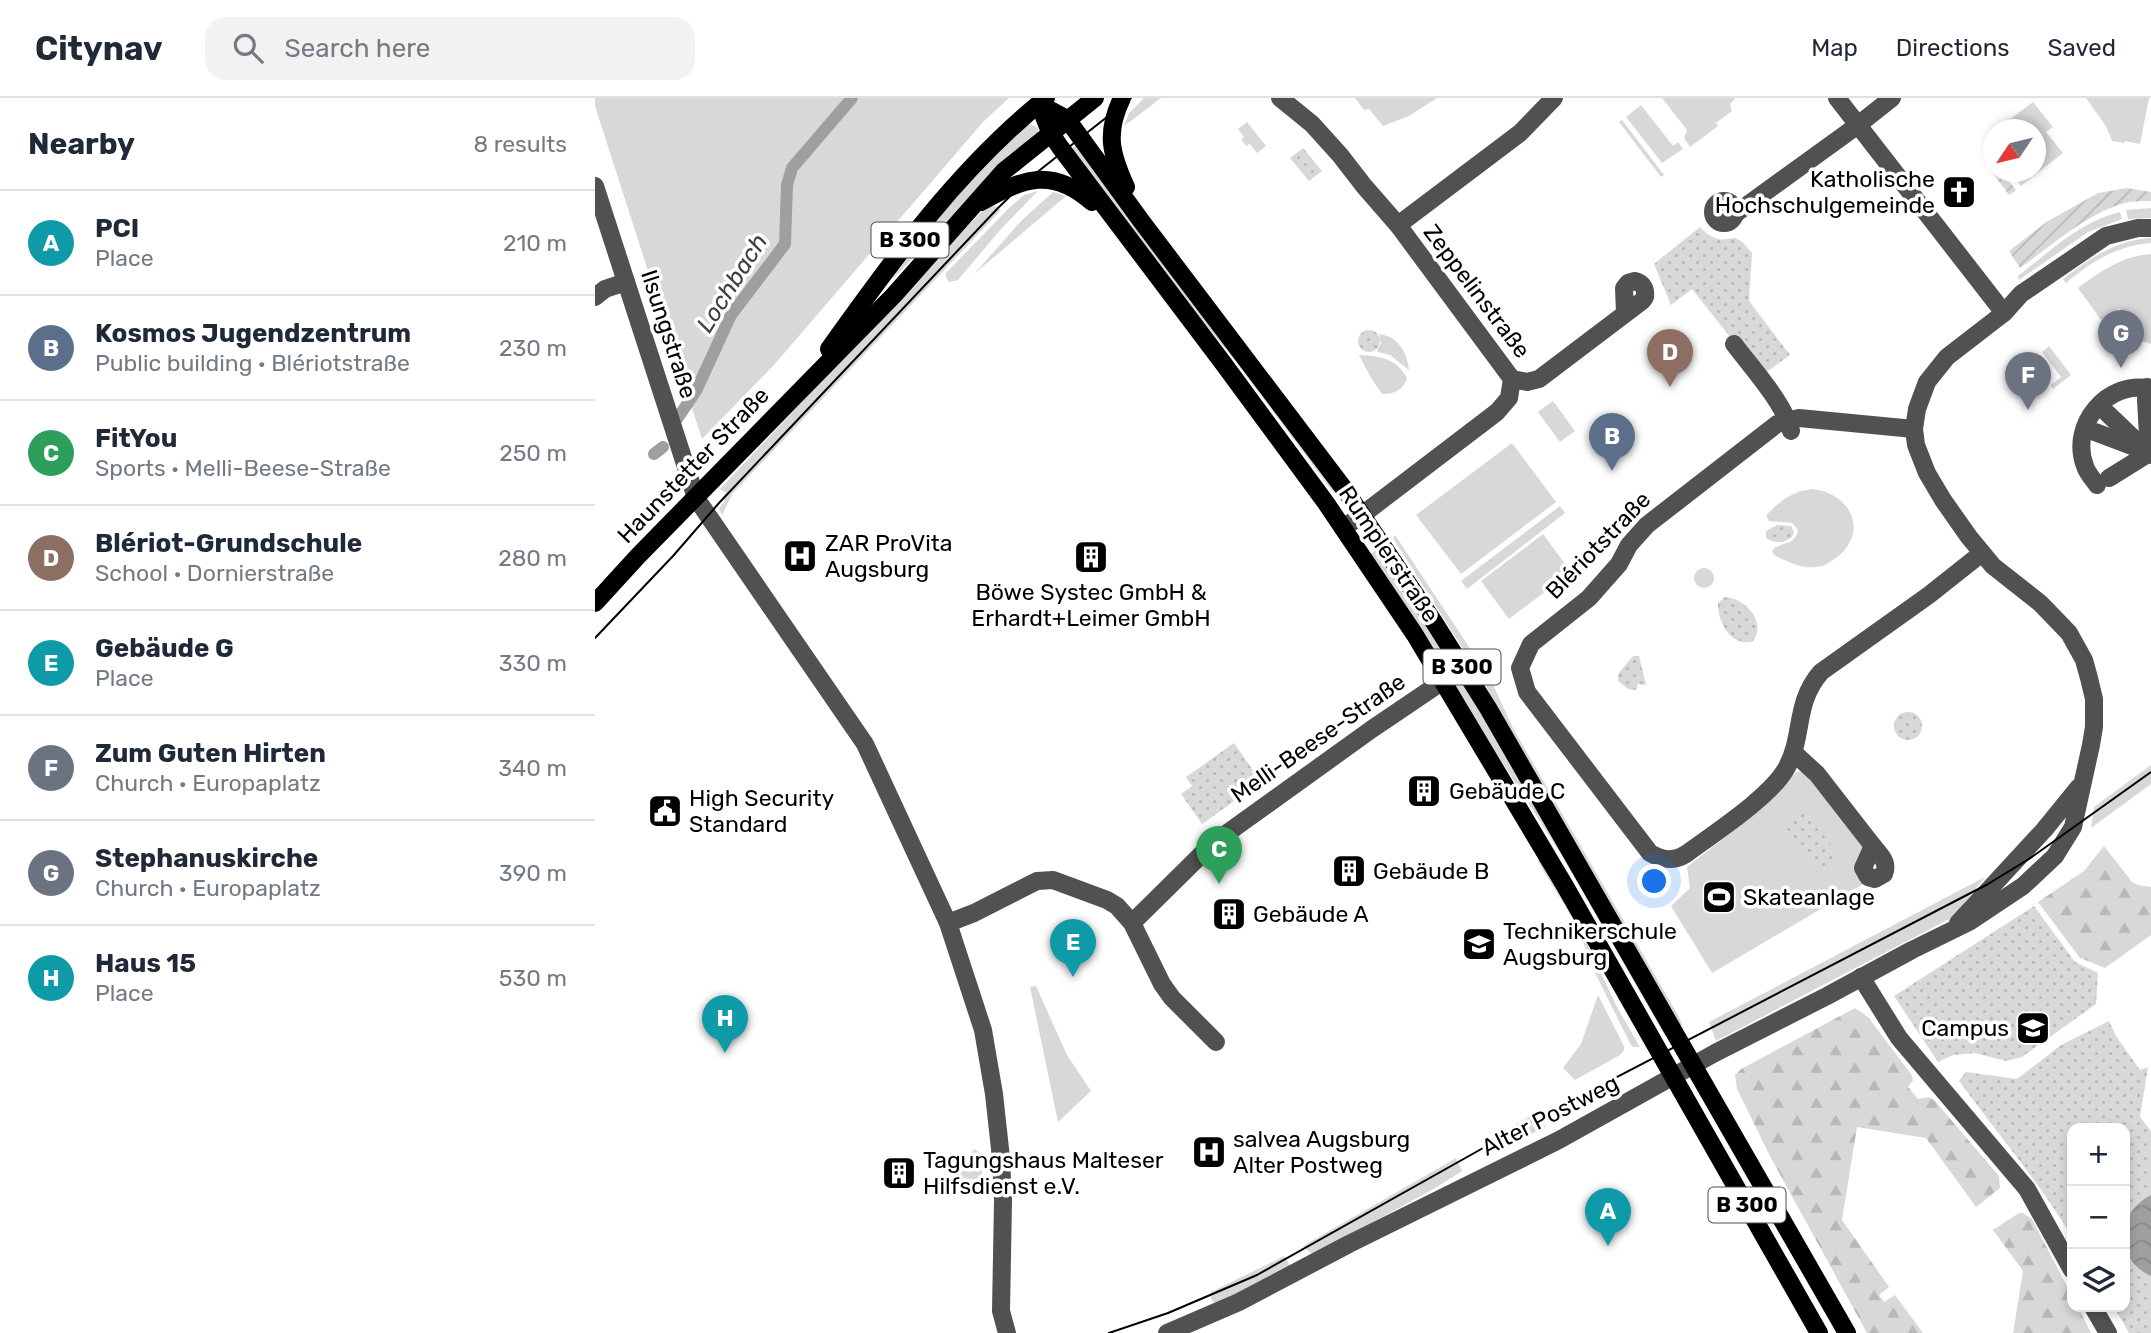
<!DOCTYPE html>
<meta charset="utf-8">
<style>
:root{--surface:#fff;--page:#f2f2f3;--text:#1f2937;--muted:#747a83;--line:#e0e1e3;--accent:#db2777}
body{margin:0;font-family:Rubik,sans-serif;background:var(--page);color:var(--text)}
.controls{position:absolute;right:21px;bottom:21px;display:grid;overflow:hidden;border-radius:14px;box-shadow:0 4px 10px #0003}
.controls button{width:63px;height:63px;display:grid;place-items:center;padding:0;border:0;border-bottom:2px solid var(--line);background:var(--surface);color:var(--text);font:35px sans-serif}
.compass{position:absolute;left:1388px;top:21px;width:63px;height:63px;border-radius:50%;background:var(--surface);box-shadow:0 4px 10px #0003;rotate:235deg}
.you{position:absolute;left:1060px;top:784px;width:24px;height:24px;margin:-18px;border:5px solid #fff;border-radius:50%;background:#1a73e8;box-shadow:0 0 0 10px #1a73e833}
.badge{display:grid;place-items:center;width:46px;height:46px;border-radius:50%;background:var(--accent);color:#fff;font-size:23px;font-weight:700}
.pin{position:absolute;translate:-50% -58px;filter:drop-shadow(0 2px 4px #0008)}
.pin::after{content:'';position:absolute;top:37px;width:24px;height:21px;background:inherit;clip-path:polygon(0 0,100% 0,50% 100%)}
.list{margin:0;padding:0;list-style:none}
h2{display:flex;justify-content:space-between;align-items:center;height:91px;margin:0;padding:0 28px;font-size:30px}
h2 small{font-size:23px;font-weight:400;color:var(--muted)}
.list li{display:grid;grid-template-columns:46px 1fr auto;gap:21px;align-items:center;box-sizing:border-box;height:105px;padding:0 28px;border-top:2px solid var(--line)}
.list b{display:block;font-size:26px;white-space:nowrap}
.list p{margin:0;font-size:23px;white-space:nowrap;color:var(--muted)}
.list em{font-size:23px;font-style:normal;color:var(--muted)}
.icon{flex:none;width:38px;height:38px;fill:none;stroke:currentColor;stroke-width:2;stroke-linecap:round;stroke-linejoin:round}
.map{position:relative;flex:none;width:1556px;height:1235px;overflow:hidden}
header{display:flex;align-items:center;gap:42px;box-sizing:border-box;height:98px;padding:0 35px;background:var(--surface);border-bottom:2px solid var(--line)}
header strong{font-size:33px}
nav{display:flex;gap:38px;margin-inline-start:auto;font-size:24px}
.search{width:490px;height:63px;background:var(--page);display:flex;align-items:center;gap:18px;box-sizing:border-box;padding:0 24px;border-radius:21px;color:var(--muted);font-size:26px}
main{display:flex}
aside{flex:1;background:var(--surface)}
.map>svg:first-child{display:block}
</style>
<header>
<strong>Citynav</strong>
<div class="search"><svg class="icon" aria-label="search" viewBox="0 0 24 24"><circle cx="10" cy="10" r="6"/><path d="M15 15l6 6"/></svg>Search here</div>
<nav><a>Map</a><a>Directions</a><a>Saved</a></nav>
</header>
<main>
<aside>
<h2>Nearby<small>8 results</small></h2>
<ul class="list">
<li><span class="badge" style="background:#0f9aa8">A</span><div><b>PCI</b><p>Place</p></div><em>210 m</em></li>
<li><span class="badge" style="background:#5c6f8a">B</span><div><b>Kosmos Jugendzentrum</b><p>Public building · Blériotstraße</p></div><em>230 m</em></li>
<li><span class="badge" style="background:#2e9e5b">C</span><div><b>FitYou</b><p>Sports · Melli-Beese-Straße</p></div><em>250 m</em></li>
<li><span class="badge" style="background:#8d6e63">D</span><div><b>Blériot-Grundschule</b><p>School · Dornierstraße</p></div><em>280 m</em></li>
<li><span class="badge" style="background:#0f9aa8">E</span><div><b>Gebäude G</b><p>Place</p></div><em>330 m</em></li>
<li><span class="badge" style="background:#6b7280">F</span><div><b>Zum Guten Hirten</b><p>Church · Europaplatz</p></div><em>340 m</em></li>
<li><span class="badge" style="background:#6b7280">G</span><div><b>Stephanuskirche</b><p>Church · Europaplatz</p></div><em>390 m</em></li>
<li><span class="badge" style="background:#0f9aa8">H</span><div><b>Haus 15</b><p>Place</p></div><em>530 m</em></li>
</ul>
</aside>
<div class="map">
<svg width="1556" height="1235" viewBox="0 0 1556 1235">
<defs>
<pattern id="forest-firs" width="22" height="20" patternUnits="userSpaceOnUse" patternTransform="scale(1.75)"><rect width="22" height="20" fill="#d8d8d8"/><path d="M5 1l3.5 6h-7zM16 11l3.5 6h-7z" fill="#b8b8b8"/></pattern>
<pattern id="park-dots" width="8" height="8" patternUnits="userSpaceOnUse" patternTransform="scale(1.75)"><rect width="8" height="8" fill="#d8d8d8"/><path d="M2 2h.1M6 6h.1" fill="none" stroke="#b8b8b8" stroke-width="1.8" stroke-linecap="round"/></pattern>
<pattern id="garden-furrows" width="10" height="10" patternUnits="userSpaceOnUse" patternTransform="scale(1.75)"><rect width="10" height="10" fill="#d8d8d8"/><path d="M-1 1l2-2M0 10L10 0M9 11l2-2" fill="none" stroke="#b8b8b8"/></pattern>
<pattern id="water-waves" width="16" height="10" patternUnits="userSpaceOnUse" patternTransform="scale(1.75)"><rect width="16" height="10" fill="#9f9f9f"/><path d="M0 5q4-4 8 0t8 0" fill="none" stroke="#878787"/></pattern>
</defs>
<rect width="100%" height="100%" fill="#fff"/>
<g fill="#d8d8d8">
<path d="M 0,0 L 414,0 L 388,24 L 179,267 L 107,341 L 0,8 Z"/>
<path d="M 549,0 L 566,0 L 529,28 L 534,15 Z"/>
<path d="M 760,0 L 842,0 L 814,18 L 788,28 L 774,11 L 769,12 Z"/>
<path d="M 1067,0 L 1139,0 L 1140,1 L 1135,6 L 1137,13 L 1121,25 L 1123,28 L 1095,49 L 1089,40 L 1092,32 Z"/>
<path d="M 1491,0 L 1554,0 L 1545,46 L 1530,43 L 1529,45 L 1517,43 L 1511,28 Z"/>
<path d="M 1438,4 L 1458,29 L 1451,34 L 1468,55 L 1426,88 L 1415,74 L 1440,74 L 1440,32 L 1402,31 Z"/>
<path d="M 1046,7 L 1078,48 L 1083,44 L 1088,51 L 1067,65 L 1031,19 Z"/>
<path d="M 1027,22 L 1069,77 L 1066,79 L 1024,24 Z"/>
<path d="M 652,24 L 671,48 L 662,55 L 655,46 L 651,48 L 646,41 L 649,39 L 643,31 Z"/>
<path d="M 436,26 L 443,30 L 443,34 L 388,85 L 298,181 L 297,175 L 390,65 L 429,28 Z"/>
<path d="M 482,46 L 741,392 L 738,394 L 641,264 L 584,194 L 475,52 Z"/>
<path d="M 443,93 L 406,131 L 363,182 L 354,184 L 351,179 L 351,175 L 414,110 L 429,97 Z"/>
<path d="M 458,94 L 471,98 L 379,176 L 427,122 Z"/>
<path d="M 399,107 L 406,112 L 138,395 L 127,417 L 124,410 L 130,403 L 127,399 L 131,395 L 125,391 L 369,132 L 391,109 Z"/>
<path d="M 1556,110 L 1556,120 L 1533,121 L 1531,112 Z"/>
<path d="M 1525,114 L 1527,121 L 1493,134 L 1424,182 L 1423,178 C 1454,154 1486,123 1525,114 Z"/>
<path d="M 1556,140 L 1556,145 C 1524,147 1495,164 1471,185 L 1468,181 C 1495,160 1521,142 1556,140 Z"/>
<path d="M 1556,156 L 1556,246 L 1537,240 L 1525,210 L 1506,222 L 1483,190 C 1506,173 1527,158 1556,156 Z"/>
<path d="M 784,236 C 803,238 812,254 814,272 L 795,257 L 783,254 L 782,252 L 786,245 Z"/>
<path d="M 1454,248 L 1476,277 L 1458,291 L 1456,287 L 1466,279 L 1447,254 Z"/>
<path d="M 764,257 C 785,258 801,260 812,280 C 808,292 800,296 787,296 L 776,280 Z"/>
<path d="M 958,303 L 980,333 L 965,344 L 943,314 Z"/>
<path d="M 917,345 L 961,404 L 866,476 L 821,417 Z"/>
<path d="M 1217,391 C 1256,395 1275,434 1241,460 C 1235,464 1228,469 1221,469 C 1206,471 1192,463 1179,457 L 1177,453 L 1179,450 C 1189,444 1200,447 1203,432 L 1197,425 L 1174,423 L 1171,418 C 1184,403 1198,393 1217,391 Z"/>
<path d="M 965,408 L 970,415 L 872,491 L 866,483 Z"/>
<path d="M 948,436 L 976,474 L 914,521 L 886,483 Z"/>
<path d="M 800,437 L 896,582 L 918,630 L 1084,919 L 1087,926 L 1085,929 L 946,688 L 887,581 L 798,440 Z"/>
<path d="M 783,451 L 862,574 L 921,672 L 1073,936 L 1070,938 L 966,756 L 774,457 Z"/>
<circle cx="1109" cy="480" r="10"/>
<path d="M 1556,667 L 1556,686 L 1496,730 L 1499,709 Z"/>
<path d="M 1206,673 L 1212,675 L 1269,750 L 1270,785 L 1117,875 L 1076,808 L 1095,790 L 1092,769 L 1169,709 L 1201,674 Z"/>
<path d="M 942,762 L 947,763 L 982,825 L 1023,911 L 1045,949 L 1038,949 L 1035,945 L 1000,875 L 981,826 Z"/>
<path d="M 1390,779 L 1358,819 L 1121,943 L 1114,924 Z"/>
<path d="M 441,888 L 472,957 L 496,993 L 463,1024 L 435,889 Z"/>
<path d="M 1003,897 L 1029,948 L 1029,952 L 1025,957 L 980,982 L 968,970 L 986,946 Z"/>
<path d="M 940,1015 L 951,1029 L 906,1050 L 897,1040 Z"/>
<path d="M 379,1051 L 386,1055 L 387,1083 L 361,1079 L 375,1065 L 372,1060 Z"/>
<path d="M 861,1060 L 867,1073 L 842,1089 L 718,1157 L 708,1148 Z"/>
<path d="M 689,1158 L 696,1169 L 622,1207 L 616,1201 L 616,1194 Z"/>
</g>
<g fill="url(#forest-firs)">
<path d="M 1509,748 L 1537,784 L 1543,787 L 1556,789 L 1556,837 L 1510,870 L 1485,860 L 1443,804 L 1489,773 Z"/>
<path d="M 1260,910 L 1273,919 L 1316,976 L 1318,982 L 1313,989 L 1323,1001 L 1334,999 L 1340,1003 L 1404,1078 L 1405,1090 L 1381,1109 L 1331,1040 L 1262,1029 L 1247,1122 L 1294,1189 L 1284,1197 L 1289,1204 L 1300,1197 L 1328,1235 L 1272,1235 L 1176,1060 L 1142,991 L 1140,977 L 1146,971 Z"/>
<path d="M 1424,1115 L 1428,1115 L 1437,1121 L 1477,1198 L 1477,1209 L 1483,1209 L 1496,1235 L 1418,1235 L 1428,1173 L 1398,1132 Z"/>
</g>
<g fill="url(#park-dots)">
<path d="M 708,50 L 727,73 L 714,83 L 695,60 Z"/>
<path d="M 1105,129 C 1112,137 1121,143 1132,141 C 1138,141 1138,138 1144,142 C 1149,144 1153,151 1157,155 L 1154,203 L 1195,257 L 1166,278 L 1097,191 L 1076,207 L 1059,166 Z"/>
<circle cx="774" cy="243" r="11"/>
<path d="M 1182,427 L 1196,428 L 1199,434 L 1197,439 C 1190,445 1179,446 1171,440 L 1171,433 Z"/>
<path d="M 1130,499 C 1150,500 1172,524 1158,543 C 1137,550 1122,524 1123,505 Z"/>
<path d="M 1038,558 L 1044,558 L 1051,587 L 1043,586 L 1041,592 L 1033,591 L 1023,583 L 1023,576 Z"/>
<circle cx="1313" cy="628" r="14"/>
<path d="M 639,645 L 666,684 L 607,726 L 586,696 L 597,688 L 591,679 Z"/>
<path d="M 1209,710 L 1243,757 L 1222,773 L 1188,726 Z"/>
<path d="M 1439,808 L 1480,864 L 1503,875 L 1501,906 L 1427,959 L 1411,963 L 1380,955 L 1358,957 L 1343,964 L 1299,898 Z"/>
<path d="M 1514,923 L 1521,938 L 1545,972 L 1553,969 L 1545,1019 L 1556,1033 L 1556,1235 L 1534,1235 L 1519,1209 L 1530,1209 L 1530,1030 L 1477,1030 L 1477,1139 C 1444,1084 1402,1035 1364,983 L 1371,974 L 1422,981 L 1466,947 Z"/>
</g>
<g fill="url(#garden-furrows)">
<path d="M 1398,62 L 1398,74 L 1407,74 L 1421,92 L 1414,97 L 1394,70 Z"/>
<path d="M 1532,90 L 1556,94 L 1556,103 C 1549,103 1541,103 1534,104 C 1496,112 1456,148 1425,170 L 1414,153 L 1453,123 L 1503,95 Z"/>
</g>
<path fill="url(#water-waves)" d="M 1556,1097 L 1556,1178 C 1518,1161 1521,1115 1556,1097 Z"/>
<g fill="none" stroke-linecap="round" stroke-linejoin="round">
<g stroke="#9f9f9f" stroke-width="12">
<path d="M 82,321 L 101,293 L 136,217 L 190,146 L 192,87 L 197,70 L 257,0"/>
<path d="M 59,356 L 68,349"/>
</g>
<g stroke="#515151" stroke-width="18">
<path d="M 685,0 L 717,26 L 745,57 L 769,88 L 803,127 L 917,281"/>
<path d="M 1242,0 L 1409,215"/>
<path d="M 0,88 L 101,400 L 270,646 L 353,825 L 388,932 L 399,996 L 406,1060 L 408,1103 L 406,1213 L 412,1235"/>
<circle cx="1129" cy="114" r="11"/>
<path d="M 1140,116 L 1263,27 L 1297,0"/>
<path d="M 803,127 L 925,35 L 959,0"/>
<path d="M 0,199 L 10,191 L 31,184"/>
<path d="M 1139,246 C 1156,269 1190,306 1196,333"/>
<path d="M 917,281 L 932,284 L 944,281 L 1047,203 L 1050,199 C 1051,191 1048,185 1040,183 L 1033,185 L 1029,190 L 1030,215"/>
<path d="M 1552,289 L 1551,302 L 1554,355"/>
<path d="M 1512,315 L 1556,357"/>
<path d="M 1319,331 L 1204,320 L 1182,326 L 1052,427 L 1034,447 L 1024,466 L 994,500 L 936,546 L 925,570 L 932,594 L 1055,755 C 1067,762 1078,764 1091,756 C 1118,736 1177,698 1192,669 C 1209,637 1199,605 1226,574 L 1334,497 L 1387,455"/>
<path d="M 1500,334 L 1545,351"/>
<path d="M 1514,380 L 1556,354"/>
<path d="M 1502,387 C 1498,381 1492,375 1490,368 C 1474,327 1513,281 1556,291"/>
<path d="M 748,430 L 767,417 L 902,314 L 914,300 L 917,281"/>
<path d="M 1199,655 L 1222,676 L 1278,748"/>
<path d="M 1278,748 C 1285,757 1294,764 1289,776 L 1280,781 L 1273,779 L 1268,770 Z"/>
<path d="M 353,825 L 379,815 L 442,783 L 458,782 L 512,802 L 522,808 L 537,825 L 567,886 L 577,900 L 621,944"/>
<path d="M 537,825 L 617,746 L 777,631 L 848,583"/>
<path d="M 1363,825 L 1449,732 L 1484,689"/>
<path d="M 1266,879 L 1304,940 L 1432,1091 L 1477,1172"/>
<path d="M 1498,1209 L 1513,1235"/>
<path d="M 572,1235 L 644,1204 L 754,1146 L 964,1042 L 1120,955 L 1232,898 L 1317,852 L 1374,824 L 1428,788 L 1460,758 L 1478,729 L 1496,647 L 1499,629 L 1499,601 L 1494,580 L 1489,562 L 1474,535 L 1445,505 L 1398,468 L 1374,439 L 1348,402 L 1332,375 L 1321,347 L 1319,331 L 1322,311 L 1332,284 L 1352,259 L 1409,215 L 1426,196 L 1511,138 L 1543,130 L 1556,130"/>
</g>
<g stroke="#000" stroke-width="18">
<path d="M 527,0 C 510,35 516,56 531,89"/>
<path d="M 444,6 L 472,21 L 547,124 L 750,392 L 839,524 L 893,610 L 1252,1235"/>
<path d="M 444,6 L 455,34 L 465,49 L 628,265 L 731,405 L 820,537 L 970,788 L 1224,1235"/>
<path d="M 386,104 C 429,80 457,69 497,104"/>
<path d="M 234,251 C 298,161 364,70 451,0"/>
<path d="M 0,505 L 43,458 L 299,197 L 409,73 L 500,0"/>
</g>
<g stroke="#000" stroke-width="2">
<path d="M 0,540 L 78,458 L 124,405 L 403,110 L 431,83 L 536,0"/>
<path d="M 514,1235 L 573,1215 L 662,1177 L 922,1031 L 1393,786 L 1434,761 L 1556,674"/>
</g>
</g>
<defs>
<g id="church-square" transform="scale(1.75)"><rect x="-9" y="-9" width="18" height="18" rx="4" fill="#000" stroke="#fff"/><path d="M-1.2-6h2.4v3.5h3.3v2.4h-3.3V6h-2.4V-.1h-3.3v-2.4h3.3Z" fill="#fff"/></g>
<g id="hospital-square" transform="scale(1.75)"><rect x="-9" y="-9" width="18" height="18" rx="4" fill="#000" stroke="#fff"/><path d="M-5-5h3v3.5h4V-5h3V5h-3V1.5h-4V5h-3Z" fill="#fff"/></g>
<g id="building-square" transform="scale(1.75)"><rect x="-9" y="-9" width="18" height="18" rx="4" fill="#000" stroke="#fff"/><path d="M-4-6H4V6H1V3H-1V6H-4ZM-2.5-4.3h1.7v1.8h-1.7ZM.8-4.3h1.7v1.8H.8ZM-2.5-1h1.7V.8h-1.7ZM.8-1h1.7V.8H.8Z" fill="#fff"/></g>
<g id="civic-square" transform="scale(1.75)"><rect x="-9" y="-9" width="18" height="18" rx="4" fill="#000" stroke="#fff"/><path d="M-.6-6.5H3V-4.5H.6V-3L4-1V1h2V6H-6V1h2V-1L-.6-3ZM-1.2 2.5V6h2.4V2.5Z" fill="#fff"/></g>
<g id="stadium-square" transform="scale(1.75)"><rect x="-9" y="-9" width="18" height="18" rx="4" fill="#000" stroke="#fff"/><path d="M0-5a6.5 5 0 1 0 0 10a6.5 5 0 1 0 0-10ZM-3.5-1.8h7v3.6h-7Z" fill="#fff"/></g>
<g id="school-square" transform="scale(1.75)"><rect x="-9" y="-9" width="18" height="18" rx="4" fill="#000" stroke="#fff"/><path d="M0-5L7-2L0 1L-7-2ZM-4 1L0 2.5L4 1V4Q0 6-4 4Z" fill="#fff"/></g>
<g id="university-square" transform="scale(1.75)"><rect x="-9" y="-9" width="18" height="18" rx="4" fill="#000" stroke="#fff"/><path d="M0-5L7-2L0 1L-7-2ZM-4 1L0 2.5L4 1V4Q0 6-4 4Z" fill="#fff"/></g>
</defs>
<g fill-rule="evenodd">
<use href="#church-square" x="1364" y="94"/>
<use href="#hospital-square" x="205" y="458"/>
<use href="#building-square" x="496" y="459"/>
<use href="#building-square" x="829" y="693"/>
<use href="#civic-square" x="70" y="713"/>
<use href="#building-square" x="754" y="773"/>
<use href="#stadium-square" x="1124" y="799"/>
<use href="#building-square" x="634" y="816"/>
<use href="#school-square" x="884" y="846"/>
<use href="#university-square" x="1438" y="930"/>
<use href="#hospital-square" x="614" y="1054"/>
<use href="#building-square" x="304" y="1075"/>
</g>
<g text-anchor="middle" stroke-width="7" stroke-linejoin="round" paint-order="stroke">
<g fill="#fff" stroke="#4c4c4c" stroke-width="2">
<rect x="276.5" y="124.5" width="77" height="35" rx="5"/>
<rect x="828.5" y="551.5" width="77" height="35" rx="5"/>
<rect x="1113.5" y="1089.5" width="77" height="35" rx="5"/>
</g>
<g font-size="21" font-weight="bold" fill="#000">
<text x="315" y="149">B 300</text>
<text x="867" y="576">B 300</text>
<text x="1152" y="1114">B 300</text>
</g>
<g font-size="23" fill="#000" stroke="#fff" text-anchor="start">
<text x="1340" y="89" text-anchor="end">Katholische<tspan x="1340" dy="26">Hochschulgemeinde</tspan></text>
<text x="230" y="453">ZAR ProVita<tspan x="230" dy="26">Augsburg</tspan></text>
<text x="496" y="502" text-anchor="middle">Böwe Systec GmbH &amp;<tspan x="496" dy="26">Erhardt+Leimer GmbH</tspan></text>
<text x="854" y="701">Gebäude C</text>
<text x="94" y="708">High Security<tspan x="94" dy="26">Standard</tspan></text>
<text x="778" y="781">Gebäude B</text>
<text x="1148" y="807">Skateanlage</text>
<text x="658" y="824">Gebäude A</text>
<text x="908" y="841">Technikerschule<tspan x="908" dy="26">Augsburg</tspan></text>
<text x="1414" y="938" text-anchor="end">Campus</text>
<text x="638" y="1049">salvea Augsburg<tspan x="638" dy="26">Alter Postweg</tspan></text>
<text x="328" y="1070">Tagungshaus Malteser<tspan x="328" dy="26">Hilfsdienst e.V.</tspan></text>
</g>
<g font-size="23" fill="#000" stroke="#fff">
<text transform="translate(882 193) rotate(53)" y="8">Zeppelinstraße</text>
<text transform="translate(74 236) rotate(72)" y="8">Ilsungstraße</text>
<text transform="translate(98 367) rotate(-46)" y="8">Haunstetter Straße</text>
<text transform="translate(1003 447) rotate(-46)" y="8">Blériotstraße</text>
<text transform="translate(794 456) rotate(56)" y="8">Rumplerstraße</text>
<text transform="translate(723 640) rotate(-35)" y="8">Melli-Beese-Straße</text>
<text transform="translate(955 1017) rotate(-27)" y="8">Alter Postweg</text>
</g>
<g font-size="24" font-style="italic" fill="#404040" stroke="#fff">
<text transform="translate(137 185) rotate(-58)" y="8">Lochbach</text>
</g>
</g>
</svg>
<div class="controls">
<button>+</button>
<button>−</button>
<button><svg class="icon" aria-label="layers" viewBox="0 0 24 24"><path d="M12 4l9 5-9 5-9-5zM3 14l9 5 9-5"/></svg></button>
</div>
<svg class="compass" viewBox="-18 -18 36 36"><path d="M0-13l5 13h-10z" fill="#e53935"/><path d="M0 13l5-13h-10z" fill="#747a83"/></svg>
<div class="you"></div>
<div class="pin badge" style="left:1013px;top:1148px;background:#0f9aa8">A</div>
<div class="pin badge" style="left:1017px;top:373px;background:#5c6f8a">B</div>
<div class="pin badge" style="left:624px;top:786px;background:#2e9e5b">C</div>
<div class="pin badge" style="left:1075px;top:289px;background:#8d6e63">D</div>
<div class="pin badge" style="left:478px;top:879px;background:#0f9aa8">E</div>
<div class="pin badge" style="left:1433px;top:312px;background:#6b7280">F</div>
<div class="pin badge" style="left:1526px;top:270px;background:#6b7280">G</div>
<div class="pin badge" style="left:130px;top:955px;background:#0f9aa8">H</div>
</div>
</main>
